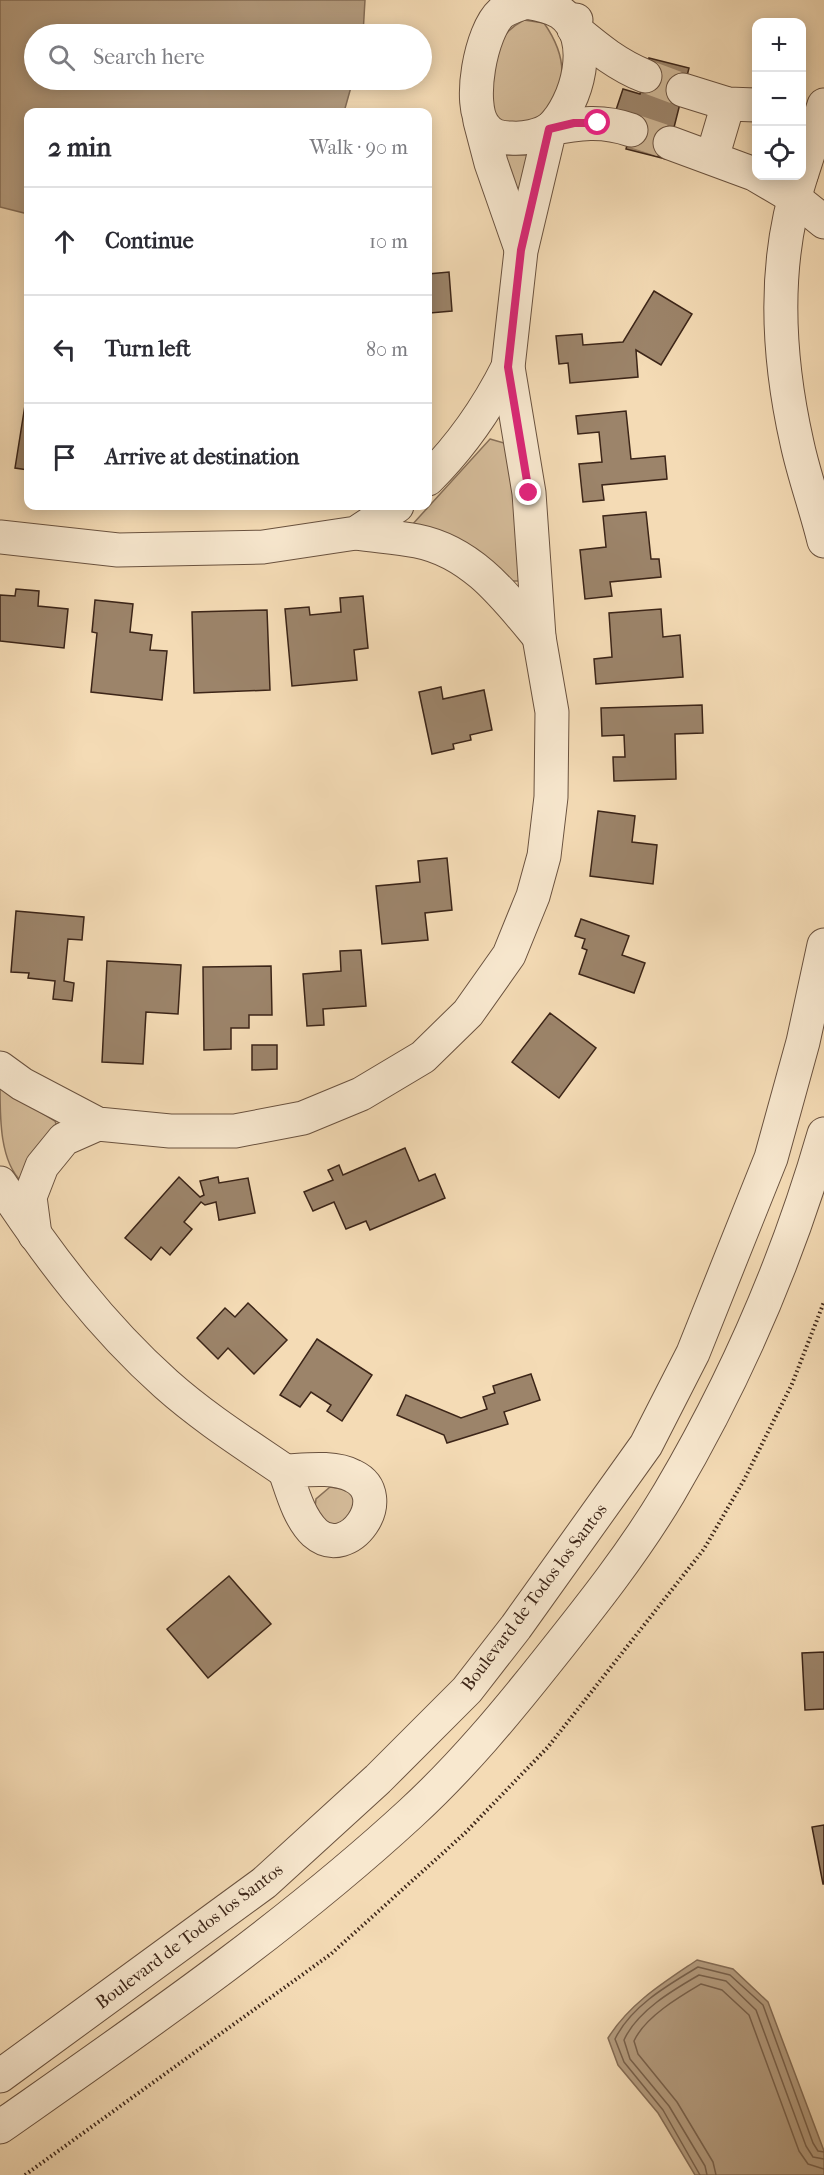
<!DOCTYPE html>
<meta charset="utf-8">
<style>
:root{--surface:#fff;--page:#f7f7f7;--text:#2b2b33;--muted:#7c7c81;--line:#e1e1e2}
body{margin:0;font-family:"IM FELL French Canon",serif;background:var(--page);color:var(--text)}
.controls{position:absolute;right:18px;top:18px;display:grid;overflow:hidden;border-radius:12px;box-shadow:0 3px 15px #0003}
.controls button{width:54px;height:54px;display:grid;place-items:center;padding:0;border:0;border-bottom:2px solid var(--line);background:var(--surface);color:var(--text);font:30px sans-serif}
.stop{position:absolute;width:18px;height:18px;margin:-14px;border:4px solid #db2777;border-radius:50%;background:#fff}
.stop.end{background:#db2777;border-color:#fff;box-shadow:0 2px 6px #0008}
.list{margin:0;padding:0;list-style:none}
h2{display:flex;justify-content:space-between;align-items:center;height:78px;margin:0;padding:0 24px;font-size:26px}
h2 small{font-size:20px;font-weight:400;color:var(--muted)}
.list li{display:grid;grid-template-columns:39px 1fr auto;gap:18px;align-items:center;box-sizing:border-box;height:108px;padding:0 24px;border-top:2px solid var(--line)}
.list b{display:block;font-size:22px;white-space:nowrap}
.list em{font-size:20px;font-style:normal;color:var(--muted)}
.icon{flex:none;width:33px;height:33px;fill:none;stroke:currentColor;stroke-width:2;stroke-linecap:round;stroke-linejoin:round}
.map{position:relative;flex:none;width:824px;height:2175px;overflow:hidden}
.search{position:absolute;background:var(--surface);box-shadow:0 3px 15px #0003;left:24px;top:24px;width:408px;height:66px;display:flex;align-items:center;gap:15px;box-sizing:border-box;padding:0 21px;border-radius:33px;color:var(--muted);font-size:22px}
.panel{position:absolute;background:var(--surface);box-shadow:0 3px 15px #0003;left:24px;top:108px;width:408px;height:402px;border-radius:12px}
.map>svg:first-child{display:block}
</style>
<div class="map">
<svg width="824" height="2175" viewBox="0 0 824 2175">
<rect width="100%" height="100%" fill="#f4dbb5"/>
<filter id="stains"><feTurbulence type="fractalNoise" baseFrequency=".00333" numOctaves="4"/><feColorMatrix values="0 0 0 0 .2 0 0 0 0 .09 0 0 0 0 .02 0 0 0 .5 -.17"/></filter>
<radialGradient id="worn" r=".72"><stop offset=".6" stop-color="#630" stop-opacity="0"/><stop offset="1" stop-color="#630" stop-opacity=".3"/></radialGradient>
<g fill="#d5bc9a" stroke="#887059" stroke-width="1.5">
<path d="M 524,20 L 544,23 C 574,66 566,103 522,131 L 489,117 C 486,79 487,39 524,20 Z"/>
<path d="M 498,155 L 530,155 L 516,198 Z"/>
<path d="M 490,439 L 511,445 L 528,581 L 509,581 L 411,526 Z"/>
<path d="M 0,1087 L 55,1121 L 60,1134 L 22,1182 C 0,1162 0,1119 0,1087 Z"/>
<path d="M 330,1487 L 348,1490 L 359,1504 L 342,1533 L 314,1516 L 316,1499 Z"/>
</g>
<g fill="#b59d80" stroke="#856d56" stroke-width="1.5">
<path d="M 0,0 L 365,0 L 363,34 L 34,34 L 34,80 L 353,80 L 344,112 L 28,112 L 28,214 L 0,207 Z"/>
<path d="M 697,1960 L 733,1969 L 768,2002 L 824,2151 L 824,2175 L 695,2175 L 658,2113 L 618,2065 L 608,2038 C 630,2003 663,1983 697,1960 Z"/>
</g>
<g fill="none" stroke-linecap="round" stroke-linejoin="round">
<g stroke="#78614c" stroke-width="1.5">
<path d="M 700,2175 L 663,2110 L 624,2062 L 615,2039 C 631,2006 668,1985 698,1967 L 730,1975 L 763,2005 L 813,2143 L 818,2151 L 824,2152"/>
<path d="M 707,2175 L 705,2166 L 669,2106 L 630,2059 L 624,2040 C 637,2011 673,1990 699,1975 L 726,1981 L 756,2010 L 806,2146 L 813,2157 L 824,2159"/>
<path d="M 716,2175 L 713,2162 L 677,2102 L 638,2054 L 634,2041 C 645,2017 679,1997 701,1984 L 722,1990 L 749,2015 L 799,2151 L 808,2164 L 824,2169"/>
</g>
</g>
<g fill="#9c846a" stroke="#3c2518" stroke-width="1.5">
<path d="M 649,58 L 689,68 L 666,159 L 626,149 L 635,116 L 616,110 L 623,89 L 640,94 Z"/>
<path d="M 449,272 L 452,311 L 430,313 L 428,274 Z"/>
<path d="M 654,291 L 692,314 L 661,365 L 636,350 L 638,377 L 570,383 L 568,363 L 559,364 L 556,336 L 582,334 L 583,345 L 623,342 Z"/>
<path d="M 26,399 L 28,399 L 28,470 L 15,468 Z"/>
<path d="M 626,411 L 631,459 L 665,456 L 667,479 L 602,485 L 604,500 L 583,502 L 579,464 L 602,462 L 599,432 L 578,434 L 576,416 Z"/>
<path d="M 646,512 L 651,559 L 659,559 L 661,577 L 610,582 L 612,596 L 585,599 L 580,550 L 606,547 L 603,516 Z"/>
<path d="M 16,589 L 39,591 L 38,606 L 68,609 L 64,648 L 0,641 L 0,595 L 15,596 Z"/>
<path d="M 363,596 L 368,648 L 354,650 L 357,680 L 292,686 L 285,609 L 309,607 L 310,615 L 341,612 L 340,598 Z"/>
<path d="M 95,600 L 133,604 L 130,632 L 152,635 L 150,650 L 167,651 L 162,700 L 91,692 L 97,633 L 92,632 Z"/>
<path d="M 661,609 L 663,637 L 680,635 L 683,677 L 596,684 L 594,659 L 612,657 L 609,613 Z"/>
<path d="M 267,610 L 270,690 L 194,693 L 192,612 Z"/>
<path d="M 441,687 L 443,699 L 484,690 L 492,730 L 470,735 L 471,740 L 453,744 L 454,749 L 432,754 L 419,692 Z"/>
<path d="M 702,705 L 703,733 L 675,734 L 676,779 L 614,781 L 613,757 L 625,757 L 624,735 L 602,736 L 601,708 Z"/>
<path d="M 598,811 L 635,816 L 632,842 L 657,845 L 653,884 L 590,876 Z"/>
<path d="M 447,858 L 452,910 L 425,913 L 428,940 L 382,944 L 376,886 L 420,882 L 418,861 Z"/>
<path d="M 16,911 L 84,917 L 82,940 L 68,939 L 64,981 L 74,983 L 72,1001 L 53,999 L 55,981 L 28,978 L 29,973 L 11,972 Z"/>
<path d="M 581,919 L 629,936 L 622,955 L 645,963 L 634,993 L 579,974 L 587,950 L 582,948 L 585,939 L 575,936 Z"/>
<path d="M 361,950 L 366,1006 L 323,1009 L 324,1025 L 307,1026 L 303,974 L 341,971 L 340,951 Z"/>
<path d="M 107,961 L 181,965 L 178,1014 L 146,1012 L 143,1064 L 102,1062 Z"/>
<path d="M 271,966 L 272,1015 L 249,1015 L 249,1028 L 231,1028 L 231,1049 L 204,1050 L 203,967 Z"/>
<path d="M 550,1013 L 596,1048 L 559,1098 L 512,1062 Z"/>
<path d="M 252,1045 L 277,1045 L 277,1069 L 252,1070 Z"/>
<path d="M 405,1148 L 419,1181 L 435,1174 L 445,1198 L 370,1230 L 366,1221 L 346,1229 L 334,1202 L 313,1211 L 304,1192 L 333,1180 L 328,1170 L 339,1165 L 343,1175 Z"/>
<path d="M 179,1177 L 200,1197 L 204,1195 L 200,1181 L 218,1177 L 219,1183 L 248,1178 L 255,1213 L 219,1220 L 216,1202 L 205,1205 L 201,1202 L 184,1222 L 192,1229 L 170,1255 L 161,1247 L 151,1260 L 125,1238 Z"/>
<path d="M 248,1303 L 287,1340 L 254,1374 L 228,1348 L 218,1359 L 197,1338 L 225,1308 L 235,1317 Z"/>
<path d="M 317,1339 L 372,1375 L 342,1421 L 327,1411 L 331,1405 L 311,1392 L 300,1407 L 280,1395 Z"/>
<path d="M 531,1374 L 540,1400 L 504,1412 L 508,1424 L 447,1443 L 444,1435 L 397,1415 L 406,1395 L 461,1418 L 487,1409 L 483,1397 L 495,1393 L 493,1386 Z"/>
<path d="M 229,1576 L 271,1624 L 208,1678 L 167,1629 Z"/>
<path d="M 824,1652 L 824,1709 L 805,1710 L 802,1653 Z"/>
<path d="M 824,1825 L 824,1884 L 823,1884 L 812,1827 Z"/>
</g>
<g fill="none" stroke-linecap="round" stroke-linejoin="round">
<g stroke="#cfb796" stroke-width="33" stroke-dasharray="33 16" stroke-linecap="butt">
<path d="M 645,76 L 683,90"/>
<path d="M 631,130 L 670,143"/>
</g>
<g stroke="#6a523f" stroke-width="35">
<g id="minor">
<path d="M 526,2 C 538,4 551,6 561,13 C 596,37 577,104 551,128 C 541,136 523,139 511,138 C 500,138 491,136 484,126 C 467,104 481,31 501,13 C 509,7 518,5 526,2 Z"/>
<path d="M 576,20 L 574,29 C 597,48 617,65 645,76"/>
<path d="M 683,90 L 728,104 L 756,105"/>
<path d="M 480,121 L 491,163 L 521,249"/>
<path d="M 670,143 L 754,174 L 793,197 L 824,222"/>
<path d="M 712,158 L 728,104"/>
<path d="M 802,173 L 824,105"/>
<path d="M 801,176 C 772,263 777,354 797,443 C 804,476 816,508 824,541"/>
<path d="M 428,479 C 461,446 487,409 508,367"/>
<path d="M 356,533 C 376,536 397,537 417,541 C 472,552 505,596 539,637"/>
<path d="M 0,537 L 118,550 L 263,547 L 356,533 L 397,506"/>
<path d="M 0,1068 L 22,1084 L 98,1124 L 170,1131 L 235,1131 L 303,1118 L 361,1094 L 423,1057 L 468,1013 L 509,955 L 533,896 L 544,856 L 551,797 L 552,712 L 539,637 L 529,493 L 508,367 L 521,251 L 550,129 C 578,123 603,120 631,130"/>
<path d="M 0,1183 C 48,1256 101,1326 166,1384 C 203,1417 244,1443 285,1471"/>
<path d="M 35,1235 L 30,1197 L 42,1166 L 64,1139 L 98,1124"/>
<path d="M 285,1471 C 306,1470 334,1466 353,1476 C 395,1496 349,1563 315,1533 C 299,1518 292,1491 285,1471 Z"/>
<path d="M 0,2076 L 264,1883 L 378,1779 L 467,1690 L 516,1627 L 646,1445 L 693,1353 L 771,1158 L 803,1042 L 824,945"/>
<path d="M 0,2127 C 141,2028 284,1930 411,1813 C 462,1766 506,1713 548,1660 C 591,1606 634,1552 669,1493 C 735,1381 788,1259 824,1134"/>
</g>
</g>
<path stroke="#3c2518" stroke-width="4" stroke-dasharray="1.5 3" stroke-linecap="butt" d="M 25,2175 L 331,1954 L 464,1834 L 548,1747 L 704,1549 L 744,1480 L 792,1384 L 824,1302"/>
<use href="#minor" stroke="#f8e8cf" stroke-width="33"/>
</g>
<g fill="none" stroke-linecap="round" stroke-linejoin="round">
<path stroke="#db2777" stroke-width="8" d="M 529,493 L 508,367 L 521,250 L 549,129 L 574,123 L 598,123"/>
</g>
<g text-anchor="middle" stroke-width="4.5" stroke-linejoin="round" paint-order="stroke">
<g font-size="18" fill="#3c2518" stroke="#f8e8cf">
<text transform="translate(534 1597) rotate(-53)" y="6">Boulevard de Todos los Santos</text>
<text transform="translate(189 1936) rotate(-37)" y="6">Boulevard de Todos los Santos</text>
</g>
</g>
<rect width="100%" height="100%" filter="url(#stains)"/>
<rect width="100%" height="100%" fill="url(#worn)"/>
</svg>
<div class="controls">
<button>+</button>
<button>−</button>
<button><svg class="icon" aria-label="locate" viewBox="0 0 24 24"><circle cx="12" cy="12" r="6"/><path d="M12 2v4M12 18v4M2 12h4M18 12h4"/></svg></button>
</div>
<div class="stop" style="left:598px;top:123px"></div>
<div class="stop end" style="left:529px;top:493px"></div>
<div class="search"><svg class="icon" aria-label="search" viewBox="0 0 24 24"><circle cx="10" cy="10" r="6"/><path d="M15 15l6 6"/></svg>Search here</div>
<section class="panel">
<h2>2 min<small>Walk · 90 m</small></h2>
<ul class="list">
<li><svg class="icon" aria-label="ahead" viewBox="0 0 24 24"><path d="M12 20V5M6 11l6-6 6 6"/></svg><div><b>Continue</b></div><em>10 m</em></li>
<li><svg class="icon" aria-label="left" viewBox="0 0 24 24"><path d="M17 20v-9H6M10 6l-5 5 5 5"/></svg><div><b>Turn left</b></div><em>80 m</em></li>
<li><svg class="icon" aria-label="arrive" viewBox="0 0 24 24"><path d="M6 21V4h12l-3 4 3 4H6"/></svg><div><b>Arrive at destination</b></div></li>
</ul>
</section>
</div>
